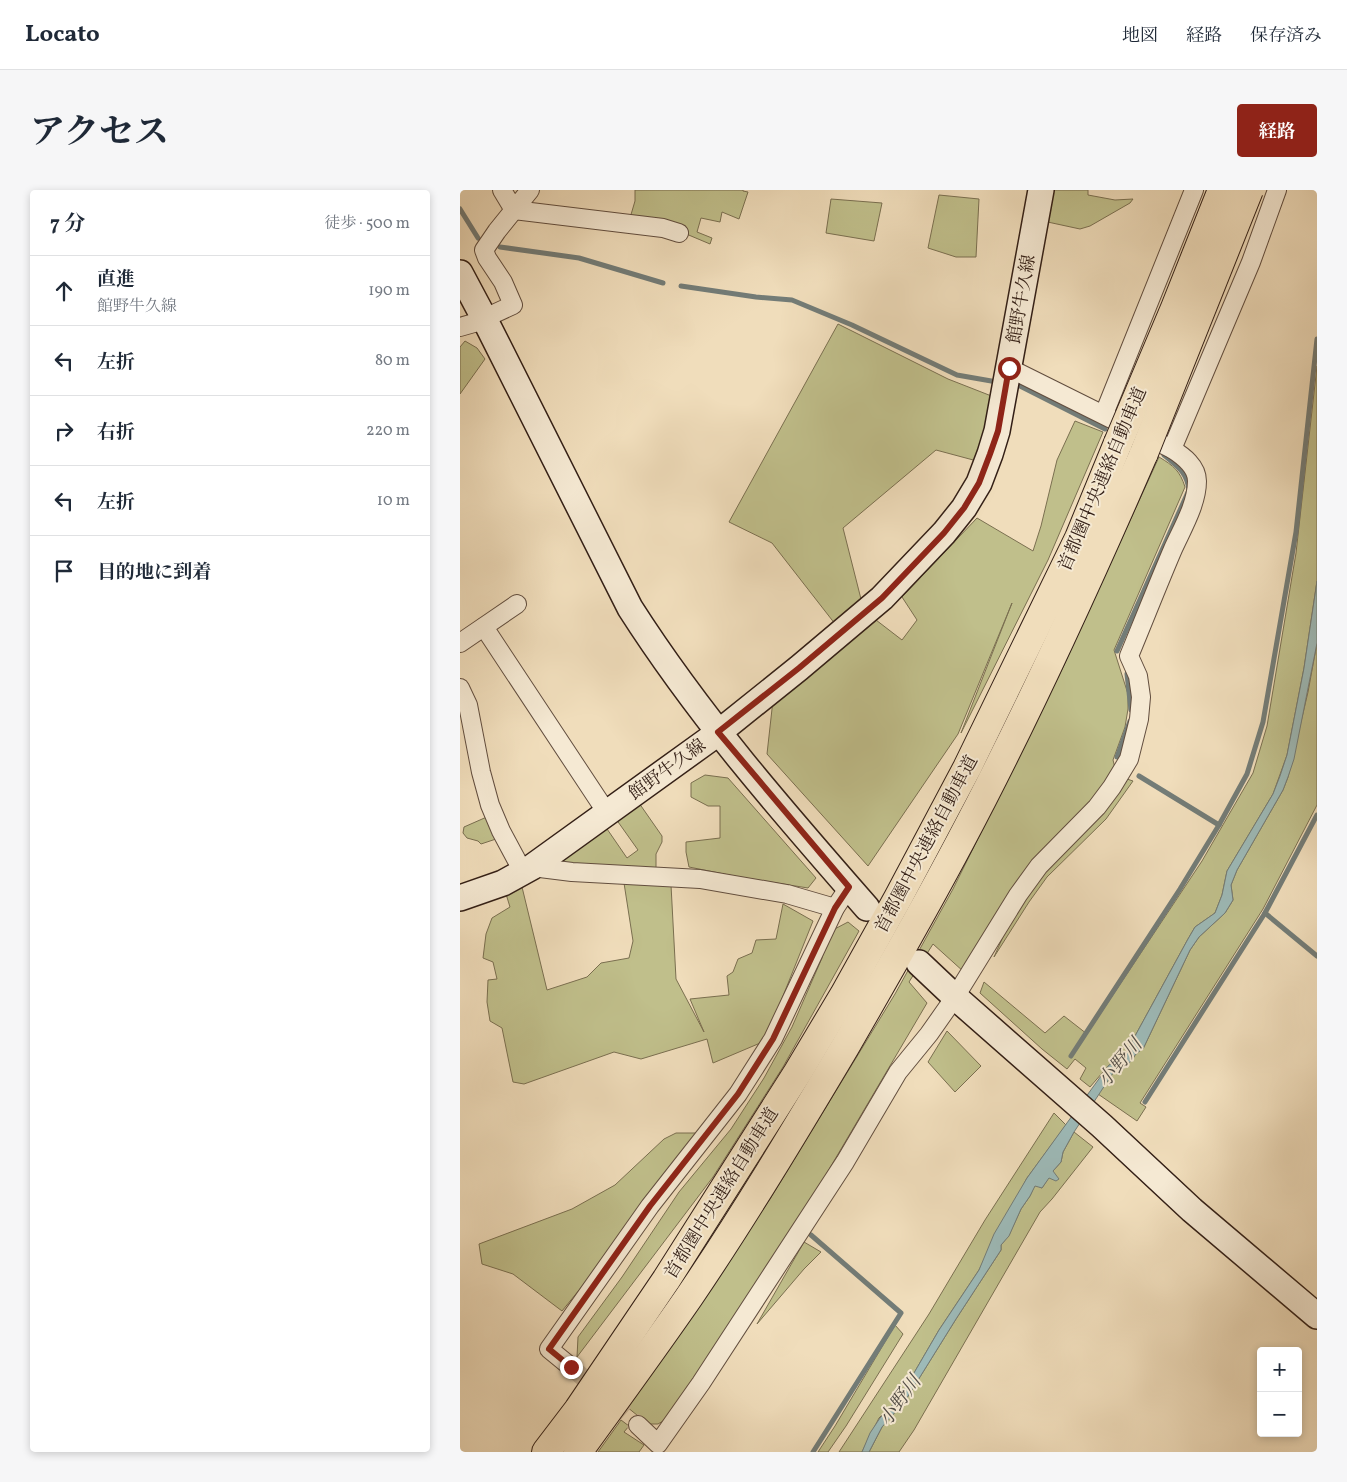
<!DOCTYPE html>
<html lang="ja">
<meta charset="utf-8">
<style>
:root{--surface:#fff;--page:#f6f6f7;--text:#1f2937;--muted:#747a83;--line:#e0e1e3;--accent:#8f2418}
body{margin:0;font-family:Vollkorn,"Noto Serif JP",serif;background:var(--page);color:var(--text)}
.controls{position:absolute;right:15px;bottom:15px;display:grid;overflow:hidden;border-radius:5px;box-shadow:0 2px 8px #0003}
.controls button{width:45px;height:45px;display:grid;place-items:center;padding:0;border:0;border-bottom:1px solid var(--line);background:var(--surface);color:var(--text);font:25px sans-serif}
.stop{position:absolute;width:15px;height:15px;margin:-11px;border:4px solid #8f2418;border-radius:50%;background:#fff}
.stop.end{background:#8f2418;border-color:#fff;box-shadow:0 1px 5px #0008}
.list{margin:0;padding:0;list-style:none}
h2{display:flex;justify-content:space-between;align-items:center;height:65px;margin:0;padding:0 20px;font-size:21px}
h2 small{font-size:16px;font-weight:400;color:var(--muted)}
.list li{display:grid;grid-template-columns:32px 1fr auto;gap:15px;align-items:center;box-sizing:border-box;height:70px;padding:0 20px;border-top:1px solid var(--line)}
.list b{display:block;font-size:19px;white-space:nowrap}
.list p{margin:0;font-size:16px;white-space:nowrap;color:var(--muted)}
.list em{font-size:16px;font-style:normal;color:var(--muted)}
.icon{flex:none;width:28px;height:28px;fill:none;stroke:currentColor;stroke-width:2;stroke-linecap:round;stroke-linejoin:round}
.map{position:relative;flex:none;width:857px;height:1262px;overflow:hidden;border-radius:5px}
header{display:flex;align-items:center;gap:30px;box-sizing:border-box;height:70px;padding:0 25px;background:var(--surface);border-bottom:1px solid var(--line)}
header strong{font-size:24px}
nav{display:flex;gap:28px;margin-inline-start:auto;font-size:18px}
.intro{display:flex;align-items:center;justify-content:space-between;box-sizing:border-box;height:120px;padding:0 30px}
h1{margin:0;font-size:35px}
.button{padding:12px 22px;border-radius:5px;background:var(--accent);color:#fff;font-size:18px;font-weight:700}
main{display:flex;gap:30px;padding:0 30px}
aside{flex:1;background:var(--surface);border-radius:5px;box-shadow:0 2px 8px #0003}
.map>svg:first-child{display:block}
</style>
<header>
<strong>Locato</strong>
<nav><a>地図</a><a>経路</a><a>保存済み</a></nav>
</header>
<div class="intro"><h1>アクセス</h1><a class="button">経路</a></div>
<main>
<aside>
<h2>7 分<small>徒歩 · 500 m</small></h2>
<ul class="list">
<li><svg class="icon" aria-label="ahead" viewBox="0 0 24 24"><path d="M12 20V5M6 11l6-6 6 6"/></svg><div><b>直進</b><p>館野牛久線</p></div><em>190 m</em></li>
<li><svg class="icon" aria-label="left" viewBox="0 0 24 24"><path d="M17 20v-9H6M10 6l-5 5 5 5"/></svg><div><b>左折</b></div><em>80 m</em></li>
<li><svg class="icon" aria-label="right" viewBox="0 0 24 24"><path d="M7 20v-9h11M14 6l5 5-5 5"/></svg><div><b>右折</b></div><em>220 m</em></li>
<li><svg class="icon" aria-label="left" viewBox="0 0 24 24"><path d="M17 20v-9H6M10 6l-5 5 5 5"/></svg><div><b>左折</b></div><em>10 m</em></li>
<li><svg class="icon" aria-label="arrive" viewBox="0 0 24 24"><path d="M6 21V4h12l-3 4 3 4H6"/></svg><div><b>目的地に到着</b></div></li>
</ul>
</aside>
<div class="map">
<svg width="857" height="1262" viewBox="0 0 857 1262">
<rect width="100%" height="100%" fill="#f0ddbb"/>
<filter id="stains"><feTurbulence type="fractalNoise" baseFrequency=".004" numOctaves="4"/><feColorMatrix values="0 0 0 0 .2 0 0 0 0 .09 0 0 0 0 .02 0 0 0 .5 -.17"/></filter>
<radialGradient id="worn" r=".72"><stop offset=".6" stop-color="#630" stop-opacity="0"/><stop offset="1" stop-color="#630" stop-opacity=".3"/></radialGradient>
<g fill="#c0bf8b" stroke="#7a6f50">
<path d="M 175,0 L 283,0 L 283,1 L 288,2 L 279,29 L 262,22 L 260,32 L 241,28 L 237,42 L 252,48 L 250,54 L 205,35 L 170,28 L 175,11 Z"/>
<path d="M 587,0 L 628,0 L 628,5 L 655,10 L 673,9 L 670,13 L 630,36 L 620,39 L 583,31 Z"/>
<path d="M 479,5 L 519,9 L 516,67 L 496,67 L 468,58 Z"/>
<path d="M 371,9 L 422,13 L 414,51 L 366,43 Z"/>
<path d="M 378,134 L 488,189 L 534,207 L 517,271 L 476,260 L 383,338 L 402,413 L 379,439 L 312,353 L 269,332 Z"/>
<path d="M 5,151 L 17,158 L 25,169 L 0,204 L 0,157 Z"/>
<path d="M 857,176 L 857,391 L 844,478 L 827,565 L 813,604 L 767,681 L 762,705 L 755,723 L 735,737 L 728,749 L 663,868 L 656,873 L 649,875 L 630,897 L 620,889 L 626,878 L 615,869 L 607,879 L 582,859 L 520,803 L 524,792 L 585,843 L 604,826 L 627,844 L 742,671 L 793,583 L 807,536 L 836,363 Z"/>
<path d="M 615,231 L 643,242 L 588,370 L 501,543 L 552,413 L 498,544 L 408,676 L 307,564 L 313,510 L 416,430 L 442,450 L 457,430 L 442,407 L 517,328 L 573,361 L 581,336 L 597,270 Z"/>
<path d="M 699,267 C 714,276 720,281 725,297 L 654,460 L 668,504 L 668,519 L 665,537 L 653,570 L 655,578 L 643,598 L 504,782 L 473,754 L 449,792 L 467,813 L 361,993 L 208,1228 L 198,1234 L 188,1234 L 167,1217 L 310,1009 L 435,804 L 493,699 L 604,475 Z"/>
<path d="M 857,453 L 857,615 L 803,719 L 680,913 L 686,917 L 677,931 L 638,904 L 653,883 L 673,869 L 676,863 L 683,859 L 730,760 L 739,747 L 765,723 L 773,710 L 771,695 L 777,680 L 823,600 L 828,587 L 848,502 Z"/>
<path d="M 245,585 L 268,588 L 356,688 L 348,698 L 279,687 L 229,677 L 226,662 L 226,652 L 260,648 L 260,616 L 248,616 L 231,607 L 231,593 Z"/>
<path d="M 664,588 L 673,591 L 646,629 L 587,687 L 569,712 L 534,767 L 554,722 L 582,679 Z"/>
<path d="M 179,613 L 202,646 L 202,652 L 196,664 L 196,679 L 112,679 L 103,670 L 145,636 L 167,668 L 178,660 L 156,629 Z"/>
<path d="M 29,626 L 39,648 L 21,654 L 18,651 L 7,648 L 3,643 L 4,637 Z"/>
<path d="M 164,693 L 211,695 L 216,789 L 244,842 L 230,809 L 269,805 L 267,786 L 273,782 L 278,769 L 292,763 L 296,750 L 316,749 L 323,714 L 353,731 L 305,851 L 253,873 L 247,849 L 181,869 L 154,862 L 64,894 L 53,892 L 42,838 L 30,831 L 27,812 L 28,790 L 37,789 L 33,772 L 23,768 L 26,744 L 32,728 L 50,717 L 46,704 L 62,697 L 87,800 L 127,787 L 141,773 L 169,768 L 173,751 Z"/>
<path d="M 388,732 L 399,741 L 323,877 L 253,987 L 117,1167 L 118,1147 L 162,1087 L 219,1002 L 271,939 L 304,888 L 332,837 L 362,768 L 369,742 Z"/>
<path d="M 487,841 L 521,876 L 495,902 L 468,872 Z"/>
<path d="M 594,923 L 606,935 L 567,988 L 519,1080 L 479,1140 L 440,1207 L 419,1228 L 402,1262 L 379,1262 L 469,1124 L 525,1030 Z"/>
<path d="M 614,942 L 633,957 L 592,1009 L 580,1022 L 454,1240 L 439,1262 L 409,1262 L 422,1237 L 445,1211 L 496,1129 L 541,1060 L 541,1055 L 549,1045 L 561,1019 L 570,1006 L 575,995 L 582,998 L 593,981 L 601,972 L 603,962 Z"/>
<path d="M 216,943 L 238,943 L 168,1040 L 102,1121 L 53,1084 L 22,1074 L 19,1054 L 112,1019 L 155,995 L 204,949 Z"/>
<path d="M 344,1052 L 361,1062 L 344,1079 L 297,1134 Z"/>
<path d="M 435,1135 L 443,1144 L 386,1236 L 368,1262 L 358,1262 L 375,1236 Z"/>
<path d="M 161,1230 L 169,1236 L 164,1242 L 184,1255 L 179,1262 L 138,1262 Z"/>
</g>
<path fill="#9dbab8" stroke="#737c77" d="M 857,391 L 857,453 L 834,569 L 828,587 L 823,600 L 777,680 L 771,695 L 773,710 L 765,723 L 739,747 L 730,760 L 683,859 C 668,867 673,878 653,883 L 614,942 L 603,962 L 601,972 L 593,981 L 599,989 L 596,991 L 589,988 L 582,998 L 575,996 L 570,1006 L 561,1019 L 549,1046 L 541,1055 L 541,1060 L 496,1129 L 445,1211 L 422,1237 L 409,1262 L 402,1262 L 410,1243 L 420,1228 L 440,1207 L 479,1140 L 519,1080 L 534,1044 L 567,988 L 649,875 L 656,873 L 663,868 L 728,749 L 735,737 L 755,723 L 762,705 L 767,681 L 813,604 L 820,586 L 827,565 L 844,478 Z"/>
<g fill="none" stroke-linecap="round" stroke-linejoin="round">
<g stroke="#737c77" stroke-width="5">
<path d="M 0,19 L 18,48"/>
<path d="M 40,57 L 119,68 L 203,93"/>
<path d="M 221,96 L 296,107 L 332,110 L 392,135 L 497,185 L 537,192"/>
<path d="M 560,196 L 645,239"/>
<path d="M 657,461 L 729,300 C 727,282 717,276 704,265"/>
<path d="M 667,484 L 671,520"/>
<path d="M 657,567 L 670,531"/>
<path d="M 679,586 L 759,635"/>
<path d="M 805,723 L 857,766"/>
<path d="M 611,866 L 720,699 L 759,635 L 787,584 L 803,532 L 836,342 L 857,149"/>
<path d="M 685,912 L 805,723 L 857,625"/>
<path d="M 351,1045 L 441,1123 L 353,1262"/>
</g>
<path stroke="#cab79a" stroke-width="18" stroke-dasharray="18 9" stroke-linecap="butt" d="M 111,1177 L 178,1235"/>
<g stroke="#624e3f" stroke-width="20">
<g id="street">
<path d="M 42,0 L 54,20"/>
<path d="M 54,20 L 203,38 L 219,43"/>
<path d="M 0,137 L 14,133 L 53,115 L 43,92 L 27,68 L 24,60 L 37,41 L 70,0"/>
<path d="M 644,224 L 734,0"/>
<path d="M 712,259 L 791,72 L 817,0"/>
<path d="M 24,437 L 147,623"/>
<path d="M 0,453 L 57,414"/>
<path d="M 0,498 L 8,515 L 21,582 L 30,615 L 41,641 L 63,682"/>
<path d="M 72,677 L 112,682 L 240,689 L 327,704 L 375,718"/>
<path d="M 111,1177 L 89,1159 L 190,1016 L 278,904 L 313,849 L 375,718 L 389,697"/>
<path d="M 178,1235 L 198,1254 L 241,1193 L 385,972 L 438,882 L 469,844 L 495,807 L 558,705 L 579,676 L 637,617 L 652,597 L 669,569 L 679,529 L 681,507 L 678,486 L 669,466 C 684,430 698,394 713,359 C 722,339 737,314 737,291 C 737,276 723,266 712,259 L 549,178"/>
</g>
</g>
<g stroke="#331f16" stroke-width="28">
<g id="secondary">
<path d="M 0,83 L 24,128 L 170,418 C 239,526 323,622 407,718"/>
<path d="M 0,708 L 43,693 L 72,677 L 258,543 L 339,478 L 422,408 L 484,343 L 504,318 L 519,293 L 530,264 L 537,241 L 581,0"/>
<path d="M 459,773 L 495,807 L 642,936 L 732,1020 L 857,1126"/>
</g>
</g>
<g stroke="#331f16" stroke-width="30">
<g id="highway">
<path d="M 86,1262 L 118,1220 L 206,1090 L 338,882 L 384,805 L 438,708 L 507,578 L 619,348 L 658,253"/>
<path d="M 118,1262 C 155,1211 193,1159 229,1107 C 284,1026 335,941 385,857 C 425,788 464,720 501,650 C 568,524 627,394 684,263"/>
</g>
</g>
<use href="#street" stroke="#f5e9d3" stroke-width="18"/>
<use href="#secondary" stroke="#f5e9d3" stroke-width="25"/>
<use href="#highway" stroke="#f0ddbb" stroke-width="28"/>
<g stroke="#331f16" stroke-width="30" stroke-linecap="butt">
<g id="highway-bridge">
<path d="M 658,253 L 715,118 L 762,0"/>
<path d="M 684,263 L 789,0"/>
</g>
</g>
<use href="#highway-bridge" stroke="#f0ddbb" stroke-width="28"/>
</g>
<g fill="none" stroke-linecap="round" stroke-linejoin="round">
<path stroke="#8f2418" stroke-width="6" d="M 111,1177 L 89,1159 L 190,1016 L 278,904 L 313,849 L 375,718 L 389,697 L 258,542 L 339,478 L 422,408 L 484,343 L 504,318 L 519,293 L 530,264 L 538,241 L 549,178"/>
</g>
<g text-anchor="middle" stroke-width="4" stroke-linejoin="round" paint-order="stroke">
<g font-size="18" fill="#331f16" stroke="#f5e9d3">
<text transform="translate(561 109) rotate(-80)" y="6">館野牛久線</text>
<text transform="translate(642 289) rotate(-67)" y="6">首都圏中央連絡自動車道</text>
<text transform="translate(207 579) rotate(-36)" y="6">館野牛久線</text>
<text transform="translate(466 654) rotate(-62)" y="6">首都圏中央連絡自動車道</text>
<text transform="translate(261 1003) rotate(-58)" y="6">首都圏中央連絡自動車道</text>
</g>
<g font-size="19" font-style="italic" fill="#534e47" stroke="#f5e9d3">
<text transform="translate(659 872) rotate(-50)" y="7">小野川</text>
<text transform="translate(439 1210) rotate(-54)" y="7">小野川</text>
</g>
</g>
<rect width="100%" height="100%" filter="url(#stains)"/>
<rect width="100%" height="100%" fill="url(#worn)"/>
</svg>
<div class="controls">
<button>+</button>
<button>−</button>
</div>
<div class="stop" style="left:549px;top:178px"></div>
<div class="stop end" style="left:111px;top:1177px"></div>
</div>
</main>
